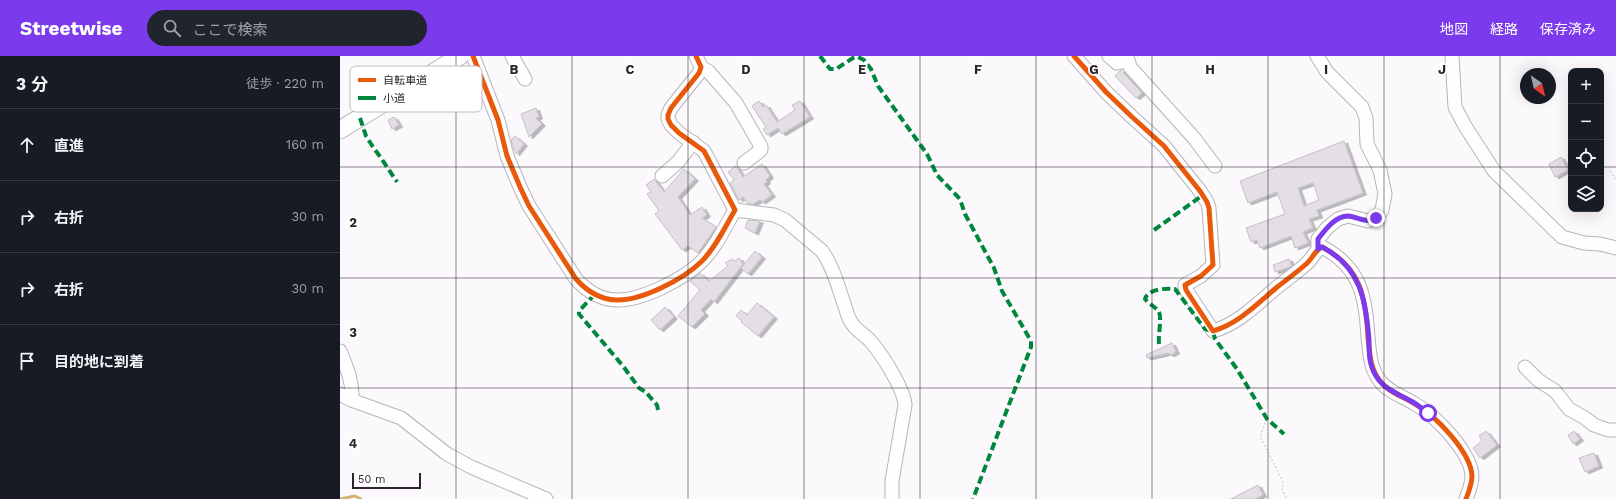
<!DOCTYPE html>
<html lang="ja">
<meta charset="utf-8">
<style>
:root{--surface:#171b24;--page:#20242c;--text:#f1f3f6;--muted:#9ea1a6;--line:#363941;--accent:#7c3aed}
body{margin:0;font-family:"Work Sans","Noto Sans JP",sans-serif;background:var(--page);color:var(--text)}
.controls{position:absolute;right:12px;top:12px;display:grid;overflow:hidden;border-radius:8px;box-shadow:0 4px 16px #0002}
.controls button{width:36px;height:36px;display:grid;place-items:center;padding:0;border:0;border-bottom:1px solid var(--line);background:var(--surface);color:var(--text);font:20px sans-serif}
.compass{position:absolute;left:1180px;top:12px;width:36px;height:36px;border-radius:50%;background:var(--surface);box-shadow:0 4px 16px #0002;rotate:146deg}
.scale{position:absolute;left:12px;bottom:10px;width:69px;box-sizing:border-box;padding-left:4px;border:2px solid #2c252e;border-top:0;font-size:11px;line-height:14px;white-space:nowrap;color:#2c252e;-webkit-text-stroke:3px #fff;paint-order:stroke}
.stop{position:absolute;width:12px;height:12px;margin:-9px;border:3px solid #7c3aed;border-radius:50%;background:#fff}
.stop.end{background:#7c3aed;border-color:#fff;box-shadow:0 1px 4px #0008}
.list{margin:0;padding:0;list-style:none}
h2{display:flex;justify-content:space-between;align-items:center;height:52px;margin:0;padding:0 16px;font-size:17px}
h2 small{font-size:13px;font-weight:400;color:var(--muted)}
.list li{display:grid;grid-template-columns:26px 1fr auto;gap:12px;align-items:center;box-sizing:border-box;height:72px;padding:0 16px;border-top:1px solid var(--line)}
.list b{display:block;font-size:15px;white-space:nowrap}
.list em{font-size:13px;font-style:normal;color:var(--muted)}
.icon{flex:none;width:22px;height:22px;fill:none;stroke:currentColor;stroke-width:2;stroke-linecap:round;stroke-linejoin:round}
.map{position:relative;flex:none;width:1276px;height:443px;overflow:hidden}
header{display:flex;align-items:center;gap:24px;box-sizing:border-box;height:56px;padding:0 20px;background:var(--accent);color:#fff}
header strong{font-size:19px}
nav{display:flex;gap:22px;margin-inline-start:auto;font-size:14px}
.search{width:280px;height:36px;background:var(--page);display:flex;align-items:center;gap:10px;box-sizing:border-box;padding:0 14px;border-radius:22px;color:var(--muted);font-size:15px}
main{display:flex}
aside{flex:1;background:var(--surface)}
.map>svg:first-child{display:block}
</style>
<header>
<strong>Streetwise</strong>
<div class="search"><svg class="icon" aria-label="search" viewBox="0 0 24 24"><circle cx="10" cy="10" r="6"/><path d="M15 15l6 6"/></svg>ここで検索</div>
<nav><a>地図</a><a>経路</a><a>保存済み</a></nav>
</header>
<main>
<aside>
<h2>3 分<small>徒歩 · 220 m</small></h2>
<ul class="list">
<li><svg class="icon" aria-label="ahead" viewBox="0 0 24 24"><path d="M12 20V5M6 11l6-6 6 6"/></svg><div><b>直進</b></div><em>160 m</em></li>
<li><svg class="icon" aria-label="right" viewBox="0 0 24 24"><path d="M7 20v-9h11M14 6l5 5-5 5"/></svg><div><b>右折</b></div><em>30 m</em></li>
<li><svg class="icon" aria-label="right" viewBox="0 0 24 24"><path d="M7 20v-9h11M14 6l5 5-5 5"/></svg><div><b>右折</b></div><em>30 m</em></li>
<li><svg class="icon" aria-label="arrive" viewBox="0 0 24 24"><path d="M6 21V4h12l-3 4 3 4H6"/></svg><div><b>目的地に到着</b></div></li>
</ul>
</aside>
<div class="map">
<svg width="1276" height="443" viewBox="0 0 1276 443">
<defs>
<filter id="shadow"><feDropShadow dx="3.5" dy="2" stdDeviation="0" flood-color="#0004"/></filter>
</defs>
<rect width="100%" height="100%" fill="#fbf9fc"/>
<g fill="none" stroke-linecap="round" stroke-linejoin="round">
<path stroke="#d2b373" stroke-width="3" d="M 0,443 L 15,440 L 21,443"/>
</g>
<g fill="#e4dfe5" stroke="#c4c0c6" fill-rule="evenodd" filter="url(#shadow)">
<path d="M 781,14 L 802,37 L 796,42 L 775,20 Z"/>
<path d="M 419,45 L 423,51 L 426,49 L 437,66 L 455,54 L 452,49 L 460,45 L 470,61 L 442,78 L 438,72 L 427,79 L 423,73 L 426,71 L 412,50 Z"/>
<path d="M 196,52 L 199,61 L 196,62 L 202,68 L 189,81 L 181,58 Z"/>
<path d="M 54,61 L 59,69 L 52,73 L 48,64 Z"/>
<path d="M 175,80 L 184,88 L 176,98 L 171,84 Z"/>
<path d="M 1004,85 L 1023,137 L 977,154 L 979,160 L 969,163 L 973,172 L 963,176 L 968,187 L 955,192 L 951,180 L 920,192 L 917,184 L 911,186 L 906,172 L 945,158 L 937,136 L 908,147 L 900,125 ZM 973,127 L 979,144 L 964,150 L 958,132 Z"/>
<path d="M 1221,101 L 1228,114 L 1215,121 L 1209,108 Z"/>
<path d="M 422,108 L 430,120 L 426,124 L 427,126 L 424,128 L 432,139 L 422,146 L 420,144 L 413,148 L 408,148 L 403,141 L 399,144 L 390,127 L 394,124 L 388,116 L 396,110 L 403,121 Z"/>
<path d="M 344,113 L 355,123 L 338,141 L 350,159 L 362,151 L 367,159 L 362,162 L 376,171 L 358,197 L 348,190 L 342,194 L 315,158 L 319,155 L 307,138 L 311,136 L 306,129 L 314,123 L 324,136 Z"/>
<path d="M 408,164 L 420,165 L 415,177 L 405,172 Z"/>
<path d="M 415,195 L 422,201 L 408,218 L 401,212 Z"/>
<path d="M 399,202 L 403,208 L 374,246 L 371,243 L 361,254 L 365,258 L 352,271 L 338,260 L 360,234 L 350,225 L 360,217 L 369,225 L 388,210 L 385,207 L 392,203 L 394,205 Z"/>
<path d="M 949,203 L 952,210 L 935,216 L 933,209 Z"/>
<path d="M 417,247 L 434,261 L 418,280 L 401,266 L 402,265 L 396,260 L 401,254 L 407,259 Z"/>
<path d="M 325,251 L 334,261 L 320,274 L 311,264 Z"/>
<path d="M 832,287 L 836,296 L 830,299 L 829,297 L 807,302 L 806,299 Z"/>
<path d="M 1146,375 L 1157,389 L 1140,402 L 1133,392 L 1142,385 L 1139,380 Z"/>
<path d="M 1234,375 L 1240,383 L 1233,388 L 1228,379 Z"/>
<path d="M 1254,397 L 1259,410 L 1245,416 L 1239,402 Z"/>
<path d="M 918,429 L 923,439 L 915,443 L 891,443 Z"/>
</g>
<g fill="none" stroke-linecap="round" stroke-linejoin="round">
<g stroke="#b8b4ba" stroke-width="15">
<g id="minor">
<path d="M 133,0 L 158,64 L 167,100 L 180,131 L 189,150 L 236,223 C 262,252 289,247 321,232 C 336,225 351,216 362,205 C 376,191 385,171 395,154 L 364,95 L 339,77 L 331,69 L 328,63 L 328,59 L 331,52 L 359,17 L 361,11 L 356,0"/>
<path d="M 172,0 L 185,23"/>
<path d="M 734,0 L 766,36 L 791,60 L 824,90 L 860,135 L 867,146 L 869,152 L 873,209 L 861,220 L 845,229 L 846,234 L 873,275 C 898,268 917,248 936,232 C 946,224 956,217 965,209 C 972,204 974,195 982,191 C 1021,211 1026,242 1028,282 C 1030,299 1030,312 1040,325 C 1048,336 1064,341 1075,348 C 1095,359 1131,396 1132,420 C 1132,428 1129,435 1126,443"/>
<path d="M 769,0 L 777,7 L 788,4 L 790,11 L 854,82 L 875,110"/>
<path d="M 977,0 L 987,16 L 1022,51 L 1026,62 L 1027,88 L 1040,114 L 1045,138 L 1042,154 L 1036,162 L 1028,165 L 1008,160 L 998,163 L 987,172 L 978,183 L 978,193"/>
<path d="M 1112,0 L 1115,51 L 1125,70 L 1154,115 L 1222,181 L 1244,187 L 1260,188 L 1276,192"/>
<path d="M 361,11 L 368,15 L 396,47 L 419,87 L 421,91 L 421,94 L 404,107"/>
<path d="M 322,120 L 338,106 L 353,86"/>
<path d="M 395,154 L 434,159 L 445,164 L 482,195 C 492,209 498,229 503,245 C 506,252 507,260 511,266 C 516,275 526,279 532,287 C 543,300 564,333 565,349 L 552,425 L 552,443"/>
<path d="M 0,295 C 7,312 13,326 12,344"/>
<path d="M 1185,311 L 1198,324 L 1215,335 L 1229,353 L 1245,362 L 1254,369 L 1268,374 L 1276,374"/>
<path d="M 0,338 L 11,344 L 61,362 L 107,398 L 131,411 L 206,443"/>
</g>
</g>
<g stroke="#b8b4ba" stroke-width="19">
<path id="major" d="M 0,74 L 120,0"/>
</g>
<g stroke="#d7d6d7" stroke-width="1.5" stroke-dasharray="2 2" stroke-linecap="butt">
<path d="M 1270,115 L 1276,123"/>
<path d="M 927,363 L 921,377 L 921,382 L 943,426 L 942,434 L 947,443"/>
</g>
<use href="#minor" stroke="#fefeff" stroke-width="13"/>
<use href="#major" stroke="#fefeff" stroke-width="17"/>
<g stroke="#00873e" stroke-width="4" stroke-dasharray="8 4" stroke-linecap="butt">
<path d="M 480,0 L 490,13 L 496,13 L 513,2 L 518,1 L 524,4 L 531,13 L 538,30 L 587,98 L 597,119 L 620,143 L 625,158 L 654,212 L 662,235 L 691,285 L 691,291 L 633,443"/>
<path d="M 20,62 L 26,80 L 33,91 L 41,102 L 57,126"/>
<path d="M 814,174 L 863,139"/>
<path d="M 255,238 L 239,255 L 239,258 L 283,310 L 299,332 L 306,336 L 310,341 L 317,349 L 318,354"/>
<path d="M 819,288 C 818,279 822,263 819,256 C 817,252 809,248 805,243 C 808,233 826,232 835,233 L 865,273 L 873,275 L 875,283 L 897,313 L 927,363 L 944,378"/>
</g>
<g stroke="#fff" stroke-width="8">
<g id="cycleway">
<path d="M 133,0 L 158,64 L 167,100 L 180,131 L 189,150 L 236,223 C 262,252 289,247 321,232 C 336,225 351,216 362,205 C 376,191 385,171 395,154 L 364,95 L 339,77 L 331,69 L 328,63 L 328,59 L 331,52 L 359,17 L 361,11 L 356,0"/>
<path d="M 734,0 L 766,36 L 791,60 L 824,90 L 860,135 L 867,146 L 869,152 L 873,209 L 861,220 L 845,229 L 846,234 L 873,275 C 898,268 917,248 936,232 C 946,224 956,217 965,209 C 972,204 974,195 982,191 C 1021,211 1026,242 1028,282 C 1030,299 1030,312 1040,325 C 1048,336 1064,341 1075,348 C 1095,359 1131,396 1132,420 C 1132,428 1129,435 1126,443"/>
</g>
</g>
<use href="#cycleway" stroke="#e8590c" stroke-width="5"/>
</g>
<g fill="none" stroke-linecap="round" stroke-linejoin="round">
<path stroke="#7c3aed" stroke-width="5" d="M 1036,162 C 1025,168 1019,161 1008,160 C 995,160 985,174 978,183 L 978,193 L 982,191 C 1021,211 1026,245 1029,284 C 1029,297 1029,309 1036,320 C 1045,335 1062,339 1076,348 C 1080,351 1084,354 1088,357"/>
</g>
<path fill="none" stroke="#2c252e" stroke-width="1" stroke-opacity="0.55" d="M 116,0 L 116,443M 232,0 L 232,443M 348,0 L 348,443M 464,0 L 464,443M 580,0 L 580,443M 696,0 L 696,443M 812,0 L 812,443M 928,0 L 928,443M 1044,0 L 1044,443M 1160,0 L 1160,443M 0,111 L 1231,111M 1261,111 L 1276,111M 0,222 L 1276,222M 0,332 L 1276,332"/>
<rect x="10" y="10" width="132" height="46" rx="6" fill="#fff" stroke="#c0bec0" stroke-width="1"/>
<rect x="18" y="22" width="18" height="4" fill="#e8590c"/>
<rect x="18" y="40" width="18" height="4" fill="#00873e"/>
<g font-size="11" fill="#2c252e">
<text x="43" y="28">自転車道</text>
<text x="43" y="46">小道</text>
</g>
<g font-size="13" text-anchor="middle" font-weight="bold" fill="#2c252e" stroke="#fff" stroke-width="3.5" stroke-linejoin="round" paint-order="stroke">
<text x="174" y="18">B</text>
<text x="290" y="18">C</text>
<text x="406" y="18">D</text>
<text x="522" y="18">E</text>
<text x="638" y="18">F</text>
<text x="754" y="18">G</text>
<text x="870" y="18">H</text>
<text x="986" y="18">I</text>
<text x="1102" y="18">J</text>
<text x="13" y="171">2</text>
<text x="13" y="281">3</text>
<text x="13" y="392">4</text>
</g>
</svg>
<div class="controls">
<button>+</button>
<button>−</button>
<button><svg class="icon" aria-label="locate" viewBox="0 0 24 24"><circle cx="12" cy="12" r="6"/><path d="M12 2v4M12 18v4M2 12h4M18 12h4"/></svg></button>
<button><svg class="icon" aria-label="layers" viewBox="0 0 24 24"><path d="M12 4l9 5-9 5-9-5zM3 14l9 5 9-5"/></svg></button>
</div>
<svg class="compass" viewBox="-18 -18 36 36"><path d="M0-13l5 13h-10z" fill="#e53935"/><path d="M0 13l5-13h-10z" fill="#9ea1a6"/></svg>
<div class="scale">50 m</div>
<div class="stop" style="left:1088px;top:357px"></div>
<div class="stop end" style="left:1036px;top:162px"></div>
</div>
</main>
